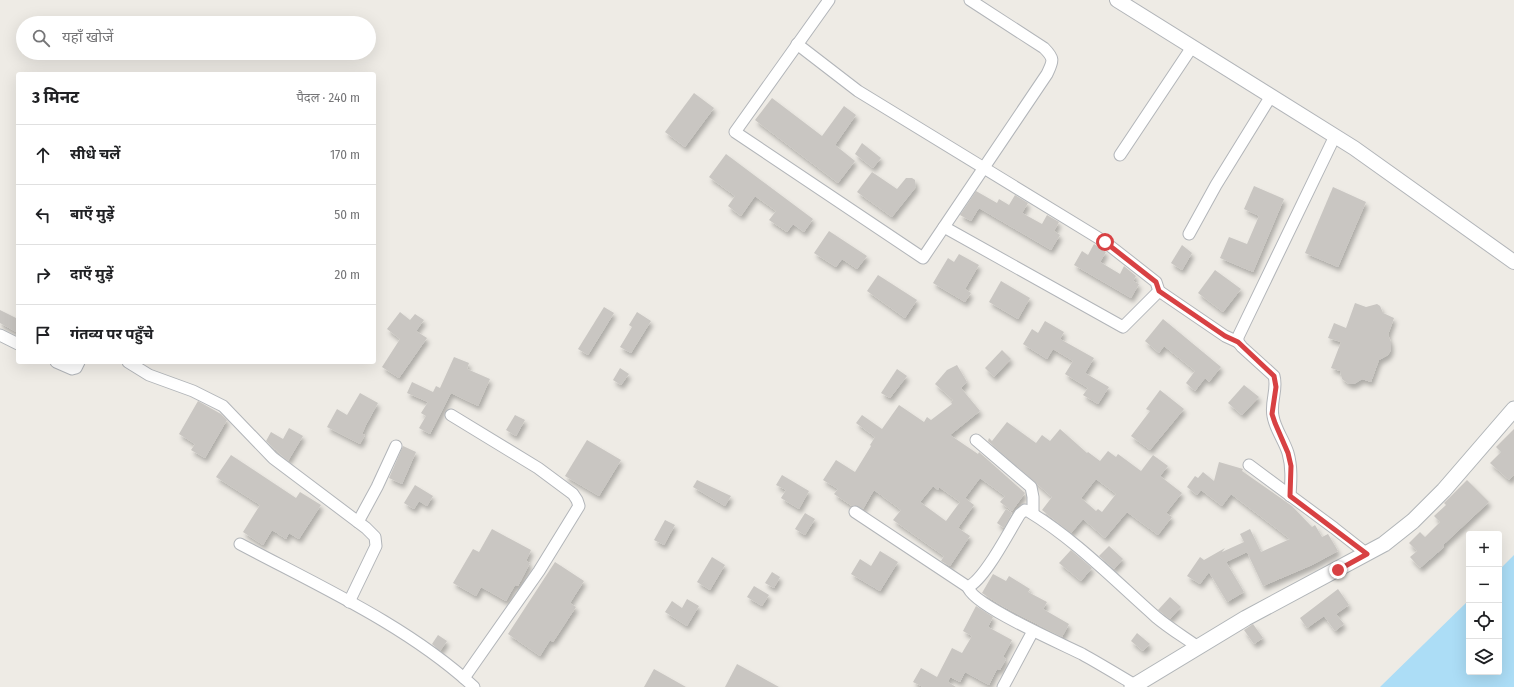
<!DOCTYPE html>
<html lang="hi">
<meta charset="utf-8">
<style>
:root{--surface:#fff;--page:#f2f2f2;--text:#202124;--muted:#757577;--line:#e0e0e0}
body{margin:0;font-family:"Fira Sans Condensed","Noto Sans Devanagari",sans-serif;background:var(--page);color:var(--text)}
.controls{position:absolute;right:12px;bottom:12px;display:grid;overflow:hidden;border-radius:4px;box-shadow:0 4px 16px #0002}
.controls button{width:36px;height:36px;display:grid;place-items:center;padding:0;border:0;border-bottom:1px solid var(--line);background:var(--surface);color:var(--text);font:20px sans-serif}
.stop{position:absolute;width:12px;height:12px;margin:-9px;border:3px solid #d84143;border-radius:50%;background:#fff}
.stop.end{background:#d84143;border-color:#fff;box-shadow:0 1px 4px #0008}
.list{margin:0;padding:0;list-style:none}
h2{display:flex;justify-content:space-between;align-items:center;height:52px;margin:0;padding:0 16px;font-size:17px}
h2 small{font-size:13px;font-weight:400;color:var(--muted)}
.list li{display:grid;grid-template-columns:26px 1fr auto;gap:12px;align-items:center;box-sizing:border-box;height:60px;padding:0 16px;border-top:1px solid var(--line)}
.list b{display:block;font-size:15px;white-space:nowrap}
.list em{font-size:13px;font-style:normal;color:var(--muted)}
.icon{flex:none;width:22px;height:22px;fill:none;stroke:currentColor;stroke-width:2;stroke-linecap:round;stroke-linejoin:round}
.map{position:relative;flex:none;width:1514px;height:687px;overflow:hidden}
.search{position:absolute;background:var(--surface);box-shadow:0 4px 16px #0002;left:16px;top:16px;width:360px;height:44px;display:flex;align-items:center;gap:10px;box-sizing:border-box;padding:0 14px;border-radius:22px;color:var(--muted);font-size:15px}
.panel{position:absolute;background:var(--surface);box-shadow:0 4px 16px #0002;left:16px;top:72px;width:360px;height:292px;border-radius:4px}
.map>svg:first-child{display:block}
</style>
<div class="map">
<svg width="1514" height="687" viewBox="0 0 1514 687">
<defs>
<filter id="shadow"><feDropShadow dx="2.5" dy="4.5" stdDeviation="2" flood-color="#0004"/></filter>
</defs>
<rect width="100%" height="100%" fill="#eeebe5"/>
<path fill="#acddf6" d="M 1514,555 L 1514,687 L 1380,687 L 1469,600 L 1469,672 L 1499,672 L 1499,570 Z"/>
<g fill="#c9c6c2" fill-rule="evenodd" filter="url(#shadow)">
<path d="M 694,93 L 714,108 L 685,147 L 665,132 Z"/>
<path d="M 772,98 L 822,136 L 844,106 L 856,115 L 835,145 L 855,161 L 838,183 L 755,120 Z"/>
<path d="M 862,143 L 881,158 L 873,168 L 855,154 Z"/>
<path d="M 726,154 L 813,219 L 804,232 L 793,224 L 787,232 L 769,220 L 776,211 L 755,196 L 741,216 L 728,206 L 735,196 L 709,177 Z"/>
<path d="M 872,172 L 897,189 L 906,178 L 912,178 L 915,180 L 916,187 L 892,217 L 857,192 Z"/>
<path d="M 1254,186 L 1284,199 L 1253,272 L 1220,258 L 1229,237 L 1247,244 L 1259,216 L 1244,209 Z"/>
<path d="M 1333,187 L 1366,202 L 1338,267 L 1305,253 Z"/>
<path d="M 976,191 L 997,203 L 999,199 L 1009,205 L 1015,195 L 1028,203 L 1022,213 L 1042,224 L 1047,215 L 1059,222 L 1054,231 L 1060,235 L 1051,250 L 979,208 L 971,221 L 960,215 Z"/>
<path d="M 829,231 L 867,256 L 857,269 L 842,259 L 836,267 L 814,253 Z"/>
<path d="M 1094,244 L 1106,252 L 1100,262 L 1120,274 L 1124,266 L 1136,276 L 1133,281 L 1139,284 L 1131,298 L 1074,265 L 1082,251 L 1088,255 Z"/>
<path d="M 1182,245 L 1192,253 L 1182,270 L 1171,263 Z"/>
<path d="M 959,254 L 979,265 L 965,289 L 971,293 L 965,302 L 933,283 L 948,258 L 954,262 Z"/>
<path d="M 1215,270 L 1241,289 L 1223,312 L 1198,293 Z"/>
<path d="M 878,275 L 917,300 L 905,318 L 867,291 Z"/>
<path d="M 1001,281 L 1030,298 L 1018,319 L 989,302 Z"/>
<path d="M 1355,303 L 1366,307 L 1377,304 L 1380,306 L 1383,313 L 1394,318 L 1388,335 L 1391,342 L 1391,350 L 1388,355 L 1379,360 L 1371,382 L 1362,379 L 1354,384 L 1349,384 L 1342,379 L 1340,371 L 1331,368 L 1341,342 L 1328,338 L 1334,323 L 1346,328 Z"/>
<path d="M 604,307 L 614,313 L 588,355 L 578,349 Z"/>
<path d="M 0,310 L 18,319 L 18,333 L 0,323 Z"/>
<path d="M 400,312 L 410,320 L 415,314 L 424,320 L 416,331 L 427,338 L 399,378 L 382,367 L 400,339 L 387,329 Z"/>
<path d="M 637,312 L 651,321 L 631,353 L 620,347 L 632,327 L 629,325 Z"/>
<path d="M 1163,319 L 1221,367 L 1209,382 L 1205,378 L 1195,391 L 1186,383 L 1195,371 L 1164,346 L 1159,353 L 1145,341 Z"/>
<path d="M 1045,321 L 1064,332 L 1060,339 L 1094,358 L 1085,373 L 1109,387 L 1098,404 L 1083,395 L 1088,388 L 1065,374 L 1073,361 L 1053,349 L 1047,359 L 1023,344 L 1032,329 L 1038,333 Z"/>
<path d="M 1002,350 L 1011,359 L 994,377 L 985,368 Z"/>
<path d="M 454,357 L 469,363 L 467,369 L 490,379 L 478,406 L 451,393 L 430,434 L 419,428 L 426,416 L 421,413 L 428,402 L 407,393 L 412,382 L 433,392 L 436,386 L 440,388 Z"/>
<path d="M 957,365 L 967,382 L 961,388 L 980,411 L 950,435 L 978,454 L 979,452 L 1025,493 L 1012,511 L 1000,502 L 1005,496 L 980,478 L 965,498 L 974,505 L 958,528 L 970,536 L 950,566 L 941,561 L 944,556 L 893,520 L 901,510 L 874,490 L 863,509 L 856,505 L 852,506 L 834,494 L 838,489 L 823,480 L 836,460 L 855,472 L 871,446 L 870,445 L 875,437 L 856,423 L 862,415 L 882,429 L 899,405 L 924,422 L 927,417 L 931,420 L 952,404 L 951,402 L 953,400 L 935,384 L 947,370 ZM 933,486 L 938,490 L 939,487 L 960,502 L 946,521 L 920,502 Z"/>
<path d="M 620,368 L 629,374 L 621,385 L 613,380 Z"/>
<path d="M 897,369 L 907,376 L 890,398 L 881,393 Z"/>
<path d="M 1244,385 L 1259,397 L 1242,415 L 1228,403 Z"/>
<path d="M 1160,390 L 1184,409 L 1150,450 L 1131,436 L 1150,411 L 1146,409 Z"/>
<path d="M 360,393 L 378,403 L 366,425 L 362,434 L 365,435 L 360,444 L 327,427 L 337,409 L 347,415 Z"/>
<path d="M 198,401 L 221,414 L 227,420 L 205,458 L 191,450 L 195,444 L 179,434 Z"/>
<path d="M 515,415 L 525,420 L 516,436 L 506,430 Z"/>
<path d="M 1007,422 L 1036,443 L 1042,435 L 1050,441 L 1060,429 L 1087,453 L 1088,452 L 1100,461 L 1108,451 L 1116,457 L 1118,454 L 1141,471 L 1153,455 L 1168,466 L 1160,476 L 1182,493 L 1166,513 L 1172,517 L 1158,535 L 1127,512 L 1105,538 L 1083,519 L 1071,533 L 1042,510 L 1052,497 L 988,441 L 989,438 L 992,441 ZM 1096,479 L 1116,494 L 1102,512 L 1098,509 L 1096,511 L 1081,498 Z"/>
<path d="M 289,428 L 303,436 L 288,461 L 266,441 L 271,432 L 283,439 Z"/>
<path d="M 1514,429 L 1514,475 L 1509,480 L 1490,463 L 1501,452 L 1496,447 Z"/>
<path d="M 587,440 L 621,460 L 599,496 L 565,476 Z"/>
<path d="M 403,446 L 416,452 L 402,484 L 389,478 Z"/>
<path d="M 231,455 L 296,498 L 300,492 L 321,505 L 299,539 L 289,533 L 286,539 L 272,530 L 263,545 L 243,532 L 260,505 L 216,477 Z"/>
<path d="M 1219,462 L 1243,469 L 1242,471 L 1292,506 L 1312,527 L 1315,525 L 1322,537 L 1328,534 L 1338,551 L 1312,565 L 1263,586 L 1247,552 L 1226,562 L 1244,592 L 1227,602 L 1209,572 L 1200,584 L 1187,576 L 1200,557 L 1204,560 L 1225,548 L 1222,552 L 1244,542 L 1240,534 L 1250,529 L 1261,552 L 1290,539 L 1231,494 L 1222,506 L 1201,490 L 1197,495 L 1187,487 L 1195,476 L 1198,478 L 1203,472 L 1214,481 Z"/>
<path d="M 782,475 L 809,491 L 799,509 L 781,498 L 786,490 L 776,485 Z"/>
<path d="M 697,480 L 731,496 L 725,506 L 693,487 Z"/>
<path d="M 1467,480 L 1489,502 L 1443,545 L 1444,547 L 1420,568 L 1410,557 L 1417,551 L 1409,543 L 1420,532 L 1425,537 L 1440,522 L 1434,516 L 1446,505 L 1444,503 Z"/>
<path d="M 415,485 L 433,496 L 427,506 L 419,501 L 414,509 L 404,503 Z"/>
<path d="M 1006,509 L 1012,513 L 1004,528 L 997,523 Z"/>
<path d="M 805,513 L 815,519 L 805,535 L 795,529 Z"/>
<path d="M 665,520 L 675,525 L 664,545 L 654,540 Z"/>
<path d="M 492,529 L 531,550 L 526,561 L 530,563 L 518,586 L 515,585 L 506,601 L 481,587 L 476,596 L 453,583 L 473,549 L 479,552 Z"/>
<path d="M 1109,546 L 1123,559 L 1114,569 L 1099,556 Z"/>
<path d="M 1071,550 L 1092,568 L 1081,581 L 1059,563 Z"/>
<path d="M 880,551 L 898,562 L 880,591 L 851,574 L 860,559 L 871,566 Z"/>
<path d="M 712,557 L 725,565 L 710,590 L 697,582 Z"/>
<path d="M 555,562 L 584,581 L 570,603 L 576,607 L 553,642 L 550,640 L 540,656 L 508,634 Z"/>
<path d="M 772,572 L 780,577 L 774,588 L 765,583 Z"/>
<path d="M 993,574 L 1006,581 L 1009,576 L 1030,589 L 1028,592 L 1047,602 L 1043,609 L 1069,624 L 1062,637 L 1004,607 L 982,593 Z"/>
<path d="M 754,586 L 769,595 L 762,606 L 747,597 Z"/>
<path d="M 1338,589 L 1349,605 L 1336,614 L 1344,624 L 1335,631 L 1324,616 L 1307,628 L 1300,618 Z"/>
<path d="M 1170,597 L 1181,607 L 1170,619 L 1158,610 Z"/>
<path d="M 687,599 L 699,606 L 687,626 L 665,612 L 672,601 L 682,608 Z"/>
<path d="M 976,606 L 993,617 L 988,627 L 1012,640 L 1003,657 L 1006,659 L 1000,670 L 997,669 L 989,685 L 965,672 L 960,682 L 950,677 L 948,682 L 956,687 L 923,687 L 913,682 L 921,668 L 937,677 L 952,648 L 962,653 L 972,636 L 963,631 Z"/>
<path d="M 1253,624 L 1263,638 L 1254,644 L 1244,630 Z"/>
<path d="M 1137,633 L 1150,644 L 1143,651 L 1131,641 Z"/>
<path d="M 438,635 L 447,641 L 440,651 L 432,644 Z"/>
<path d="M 737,664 L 779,687 L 725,687 Z"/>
<path d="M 654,669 L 686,687 L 644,687 Z"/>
</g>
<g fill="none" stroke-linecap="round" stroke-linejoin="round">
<g stroke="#b2b5b9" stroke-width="13">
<g id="minor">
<path d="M 829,0 L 735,132 L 923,258 L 1047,74 C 1053,61 1055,59 1044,48 L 970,0"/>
<path d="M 797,44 L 858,91 L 1105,242 L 1156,282 L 1159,291 L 1225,336 L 1238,342"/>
<path d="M 1120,155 L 1192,47"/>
<path d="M 944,227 L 1123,327 L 1159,291"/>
<path d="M 1189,234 L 1216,185 L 1271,96"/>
<path d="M 0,335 L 18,344"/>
<path d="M 56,362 L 72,369 L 76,368 L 79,362"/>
<path d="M 128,362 L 149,375 L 193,391 L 223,406 L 273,458 L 366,528 L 375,537 L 376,546 L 349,602"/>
<path d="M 451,415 L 538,468 L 573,494 L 577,500 L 579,506 L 539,571 L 464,678"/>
<path d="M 976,440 L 1031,487 L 1033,497 L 1033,513"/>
<path d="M 1249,465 L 1334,528 L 1367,554"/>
<path d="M 1290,496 C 1291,481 1292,467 1288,453 C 1284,440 1275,429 1273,416 C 1270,402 1278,389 1274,376 L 1242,347 L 1238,342 L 1238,337 L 1335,136"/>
<path d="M 855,512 L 968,587 C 985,579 1009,531 1020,514 L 1025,510 L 1028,511 C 1076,540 1114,580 1156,617 C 1169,628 1184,637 1198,647"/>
<path d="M 358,522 L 377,487 L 396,446"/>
<path d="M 240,544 C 319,586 408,626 474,687"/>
<path d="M 968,587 C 972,605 1062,644 1082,654 C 1100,664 1118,675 1135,685"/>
<path d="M 1003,687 L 1033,631"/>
</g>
</g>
<g stroke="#b2b5b9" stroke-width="16">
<path id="tertiary" d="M 1117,0 L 1354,148 L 1514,262"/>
</g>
<g stroke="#b1b5b8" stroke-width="17">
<path id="secondary" d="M 1132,687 L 1246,618 L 1384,544 L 1413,521 L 1444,490 L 1514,409"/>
</g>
<use href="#minor" stroke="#fff" stroke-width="11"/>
<use href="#tertiary" stroke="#fff" stroke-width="14"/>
<use href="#secondary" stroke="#fff" stroke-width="15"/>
</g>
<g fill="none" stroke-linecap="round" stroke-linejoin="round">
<path stroke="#d84143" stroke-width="5" d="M 1105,242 L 1156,282 L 1159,291 L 1225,336 L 1238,342 L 1274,376 L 1276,387 L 1272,414 L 1275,423 L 1288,453 L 1291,466 L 1290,496 L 1367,554 L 1338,570"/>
</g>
</svg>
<div class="controls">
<button>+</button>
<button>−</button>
<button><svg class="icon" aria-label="locate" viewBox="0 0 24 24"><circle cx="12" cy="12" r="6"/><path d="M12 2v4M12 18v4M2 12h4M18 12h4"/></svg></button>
<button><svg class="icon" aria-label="layers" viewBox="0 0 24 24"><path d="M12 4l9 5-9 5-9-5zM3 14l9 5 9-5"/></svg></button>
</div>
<div class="stop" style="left:1105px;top:242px"></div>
<div class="stop end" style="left:1338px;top:570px"></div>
<div class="search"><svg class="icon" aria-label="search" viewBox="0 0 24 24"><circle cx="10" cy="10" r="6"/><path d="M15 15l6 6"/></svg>यहाँ खोजें</div>
<section class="panel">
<h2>3 मिनट<small>पैदल · 240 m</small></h2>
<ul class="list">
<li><svg class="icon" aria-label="ahead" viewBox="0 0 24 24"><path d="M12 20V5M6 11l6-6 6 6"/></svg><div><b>सीधे चलें</b></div><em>170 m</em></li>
<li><svg class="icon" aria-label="left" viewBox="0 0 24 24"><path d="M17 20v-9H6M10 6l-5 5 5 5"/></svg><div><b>बाएँ मुड़ें</b></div><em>50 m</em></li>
<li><svg class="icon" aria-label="right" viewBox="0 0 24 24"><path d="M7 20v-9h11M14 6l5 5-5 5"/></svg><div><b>दाएँ मुड़ें</b></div><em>20 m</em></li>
<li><svg class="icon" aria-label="arrive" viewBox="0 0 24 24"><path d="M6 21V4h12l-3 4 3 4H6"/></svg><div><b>गंतव्य पर पहुँचे</b></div></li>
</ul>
</section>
</div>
